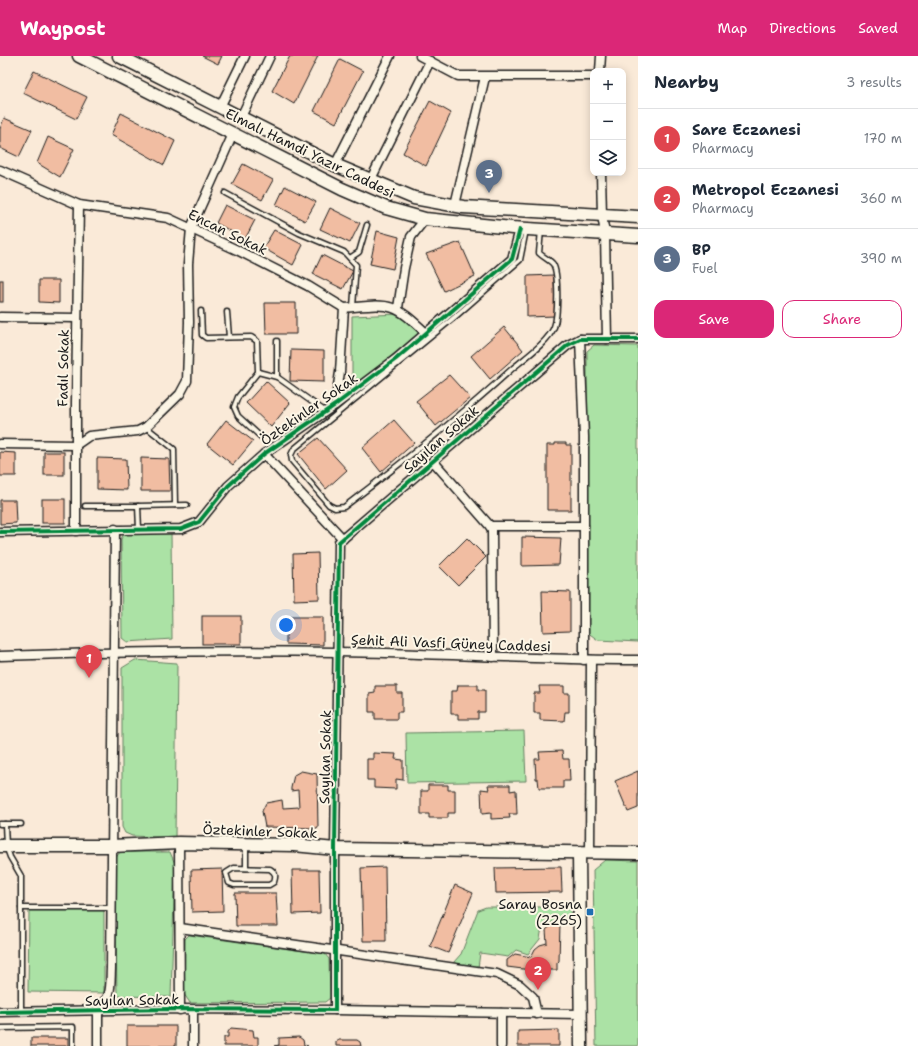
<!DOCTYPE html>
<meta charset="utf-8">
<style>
:root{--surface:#fff;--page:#f2f2f3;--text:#1f2937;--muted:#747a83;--line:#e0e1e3;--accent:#db2777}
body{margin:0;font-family:"Shantell Sans",sans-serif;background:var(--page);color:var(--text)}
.controls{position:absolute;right:12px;top:12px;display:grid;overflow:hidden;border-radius:8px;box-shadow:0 2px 10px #0003}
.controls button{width:36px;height:36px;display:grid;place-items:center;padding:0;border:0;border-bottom:1px solid var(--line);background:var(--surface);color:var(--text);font:20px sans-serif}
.you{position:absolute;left:286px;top:569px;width:14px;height:14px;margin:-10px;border:3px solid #fff;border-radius:50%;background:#1a73e8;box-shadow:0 0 0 6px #1a73e833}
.badge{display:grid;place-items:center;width:26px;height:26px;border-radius:50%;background:var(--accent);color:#fff;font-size:13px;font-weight:700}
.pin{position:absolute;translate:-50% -33px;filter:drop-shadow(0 1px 2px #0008)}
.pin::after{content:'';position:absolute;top:21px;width:14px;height:12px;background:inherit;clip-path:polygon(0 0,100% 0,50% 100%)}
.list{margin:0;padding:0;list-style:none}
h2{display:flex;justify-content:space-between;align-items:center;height:52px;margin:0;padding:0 16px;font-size:17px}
h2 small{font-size:13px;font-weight:400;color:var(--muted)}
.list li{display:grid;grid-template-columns:26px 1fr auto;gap:12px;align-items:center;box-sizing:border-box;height:60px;padding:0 16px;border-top:1px solid var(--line)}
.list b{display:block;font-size:15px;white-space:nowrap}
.list p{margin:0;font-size:13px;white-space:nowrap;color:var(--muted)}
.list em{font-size:13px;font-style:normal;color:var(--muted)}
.actions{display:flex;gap:8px;padding:12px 16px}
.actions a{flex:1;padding:9px 0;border:1px solid var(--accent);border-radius:12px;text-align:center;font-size:14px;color:var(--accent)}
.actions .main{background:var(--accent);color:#fff}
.icon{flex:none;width:22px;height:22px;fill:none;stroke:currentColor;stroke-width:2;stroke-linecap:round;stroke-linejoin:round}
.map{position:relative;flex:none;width:638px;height:990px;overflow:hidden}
header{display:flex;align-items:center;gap:24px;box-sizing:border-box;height:56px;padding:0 20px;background:var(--accent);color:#fff}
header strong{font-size:19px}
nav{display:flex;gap:22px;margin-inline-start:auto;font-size:14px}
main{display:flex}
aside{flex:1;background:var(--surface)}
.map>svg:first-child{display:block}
</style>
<header>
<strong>Waypost</strong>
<nav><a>Map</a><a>Directions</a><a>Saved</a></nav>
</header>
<main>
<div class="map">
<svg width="638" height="990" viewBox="0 0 638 990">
<rect width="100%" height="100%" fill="#faead8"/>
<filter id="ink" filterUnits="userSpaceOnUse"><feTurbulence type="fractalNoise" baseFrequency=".025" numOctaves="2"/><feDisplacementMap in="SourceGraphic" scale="8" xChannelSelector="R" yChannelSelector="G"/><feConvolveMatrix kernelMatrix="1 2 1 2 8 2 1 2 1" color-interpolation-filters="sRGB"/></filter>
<g filter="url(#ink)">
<g fill="#abe2a5" stroke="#647f60">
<path d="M 400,258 L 419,277 L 354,331 L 352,327 L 352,260 Z"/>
<path d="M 594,289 L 638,290 L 638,586 L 598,584 L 587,576 L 587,295 Z"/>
<path d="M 171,474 L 172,583 L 127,586 L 122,582 L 121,483 L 125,476 Z"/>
<path d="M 135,604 L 177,607 L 175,782 L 132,780 L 125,777 L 122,771 L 122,612 Z"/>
<path d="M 524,675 L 526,725 L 407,727 L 406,677 Z"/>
<path d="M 120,796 L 170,796 L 175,808 L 171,941 L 117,940 L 115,803 Z"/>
<path d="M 605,804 L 638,805 L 638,990 L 596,990 L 593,814 Z"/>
<path d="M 486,851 L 570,851 L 571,867 L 548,866 L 542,871 L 540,883 L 528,898 L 516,894 L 508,901 L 480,897 L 478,912 L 453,907 L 461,898 L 478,854 Z"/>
<path d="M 32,852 L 104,853 L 104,937 L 28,936 L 29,855 Z"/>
<path d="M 189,879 L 325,898 L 329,903 L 330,942 L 325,946 L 190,947 L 184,938 L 185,883 Z"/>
</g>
<g fill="#f1bda2" stroke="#1c1c1c">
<path d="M 202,0 L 222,0 L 218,8 Z"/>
<path d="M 290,0 L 318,0 L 294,48 L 272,35 Z"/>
<path d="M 340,3 L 363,15 L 336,67 L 314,55 Z"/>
<path d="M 34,15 L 87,41 L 76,63 L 23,37 Z"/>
<path d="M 430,45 L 451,57 L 426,110 L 403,97 Z"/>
<path d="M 121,57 L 175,85 L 164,109 L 111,79 Z"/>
<path d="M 4,62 L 32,74 L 19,101 L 0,92 L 0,73 Z"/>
<path d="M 48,81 L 74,93 L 60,121 L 37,107 Z"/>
<path d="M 243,108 L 273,124 L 262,144 L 232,128 Z"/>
<path d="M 285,130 L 316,146 L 305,165 L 276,149 Z"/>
<path d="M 225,149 L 255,164 L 245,183 L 216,167 Z"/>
<path d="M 330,152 L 360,167 L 350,187 L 320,173 Z"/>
<path d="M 274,174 L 303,189 L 293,209 L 263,192 Z"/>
<path d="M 377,175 L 399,181 L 393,213 L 370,208 Z"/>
<path d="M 460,186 L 475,220 L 444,235 L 426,198 Z"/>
<path d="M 322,199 L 353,215 L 343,233 L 313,218 Z"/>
<path d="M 554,219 L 555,260 L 527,261 L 527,220 Z"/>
<rect x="0" y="224" width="3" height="22"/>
<path d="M 39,224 L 59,224 L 59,247 L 39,246 Z"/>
<path d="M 265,247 L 296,247 L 296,278 L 266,278 Z"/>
<path d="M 504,271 L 523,294 L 490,323 L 471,300 Z"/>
<path d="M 291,294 L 324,295 L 324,326 L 290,325 Z"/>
<path d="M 449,319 L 470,342 L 436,370 L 416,345 Z"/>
<path d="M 266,325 L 290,347 L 271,371 L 246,347 Z"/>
<path d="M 226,364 L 253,385 L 233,409 L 207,388 Z"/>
<path d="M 394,364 L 414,387 L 381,416 L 362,392 Z"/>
<path d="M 318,382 L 347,414 L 326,433 L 298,398 Z"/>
<path d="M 555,387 L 566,387 L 566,389 L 571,389 L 571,454 L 547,454 L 547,389 L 555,389 Z"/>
<path d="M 0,396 L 16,397 L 16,420 L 0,420 Z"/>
<rect x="44" y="396" width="20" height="23"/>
<path d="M 97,402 L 126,403 L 127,434 L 97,433 Z"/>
<path d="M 141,402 L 169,403 L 170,435 L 141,435 Z"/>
<rect x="42" y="443" width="23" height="24"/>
<path d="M 0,444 L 15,444 L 16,467 L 0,468 Z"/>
<path d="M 522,481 L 561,482 L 559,509 L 522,510 Z"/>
<path d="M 467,482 L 486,501 L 458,529 L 439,510 Z"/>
<path d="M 318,497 L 319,543 L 294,544 L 293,498 Z"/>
<path d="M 542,535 L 570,536 L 570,575 L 543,576 Z"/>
<rect x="202" y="560" width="39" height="28"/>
<path d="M 286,561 L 323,561 L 323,589 L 286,588 Z"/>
<path d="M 458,629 L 478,629 L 478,634 L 485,634 L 485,656 L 478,656 L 478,663 L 458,663 L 458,658 L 451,658 L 451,635 L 457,635 Z"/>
<path d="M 375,630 L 397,630 L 397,637 L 402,637 L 402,656 L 397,656 L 397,663 L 375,663 L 375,656 L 369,656 L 369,638 L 375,637 Z"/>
<path d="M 539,630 L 564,630 L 564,637 L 569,637 L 569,656 L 565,656 L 564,665 L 540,664 L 540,657 L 534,657 L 534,637 L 540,637 Z"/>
<path d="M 562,695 L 563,703 L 569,703 L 570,725 L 563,725 L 563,732 L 539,732 L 538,723 L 536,723 L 535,703 L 540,703 L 539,696 Z"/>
<path d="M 373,697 L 396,698 L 395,703 L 403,704 L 403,724 L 396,723 L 396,733 L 374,732 L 374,724 L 367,724 L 367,703 L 373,703 Z"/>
<path d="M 301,715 L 317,718 L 318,772 L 265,771 L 262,755 L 266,747 L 282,744 L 283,752 L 299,751 L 298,734 L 291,735 L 291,732 L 294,719 Z"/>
<path d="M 638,715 L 638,752 L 628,756 L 615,725 Z"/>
<path d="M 428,729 L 448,729 L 448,734 L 455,734 L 455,757 L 448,757 L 448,762 L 429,762 L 429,758 L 421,758 L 421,735 L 428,735 Z"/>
<path d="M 488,729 L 510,729 L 510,735 L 516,734 L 517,758 L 509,758 L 510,762 L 491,763 L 491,757 L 482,758 L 481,733 L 489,734 Z"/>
<path d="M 385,811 L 386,885 L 363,885 L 361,812 Z"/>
<path d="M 561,811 L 562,836 L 496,837 L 495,812 Z"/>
<path d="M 222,813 L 223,855 L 192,856 L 191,814 Z"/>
<path d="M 292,814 L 319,814 L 320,857 L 293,858 Z"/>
<path d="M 455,829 L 473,837 L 448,897 L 430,890 Z"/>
<path d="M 235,837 L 276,837 L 278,870 L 236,870 Z"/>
<path d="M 553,868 L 560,868 L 559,905 L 557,907 L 557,914 L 549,914 L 547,916 L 507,911 L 507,904 L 515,898 L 531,901 L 535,893 L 540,889 L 547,887 L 546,874 Z"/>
<rect x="127" y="970" width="49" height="20"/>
<path d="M 231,972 L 253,974 L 254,981 L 258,981 L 258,990 L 224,990 L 224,981 L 228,981 L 228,976 Z"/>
<path d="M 559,974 L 559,990 L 518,990 L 518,975 Z"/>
<path d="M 299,981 L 303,984 L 304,989 L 308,990 L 274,990 L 279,989 L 279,982 Z"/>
<rect x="31" y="982" width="37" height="8"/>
<path d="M 339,984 L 357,984 L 360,986 L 361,990 L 336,990 L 336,986 Z"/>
</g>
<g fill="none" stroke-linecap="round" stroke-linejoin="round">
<g stroke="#1c1c1c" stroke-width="7">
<g id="lane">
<path d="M 225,137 L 299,177 L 344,196 L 356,209 L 353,251"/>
<path d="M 526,174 L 520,204 L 456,260 L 294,393 L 291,399 L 292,405 L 329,449 L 335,452 L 344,451 C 402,407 459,361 513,312 C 525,302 549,285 554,271 C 558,260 559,218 553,208 C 550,204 543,201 539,197 L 541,174"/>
<path d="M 350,202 L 359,196 L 367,169"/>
<path d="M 201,255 L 202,279 L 206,282 L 251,281 L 257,285 L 258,316 L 238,341 L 234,351 L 238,360 L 261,381"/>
<path d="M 227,256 L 229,281"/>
<path d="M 258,316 L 277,321 L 326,356"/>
<path d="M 277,321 L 277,285"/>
<path d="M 146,371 L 174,393 L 175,449"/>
<path d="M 85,450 L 138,450 L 139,473"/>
<path d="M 138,450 L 187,449"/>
<path d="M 0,768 L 21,768"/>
<path d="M 5,768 L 6,790 L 10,801 L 21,820 L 21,956"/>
<path d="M 234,812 L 270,813 C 276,817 276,820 274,826 L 269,829 L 234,829 L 229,827 L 226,817 Z"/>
<path d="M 246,812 L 246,790"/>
<path d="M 21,852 L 111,852"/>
<path d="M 0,972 L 73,971 L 73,990"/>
</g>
</g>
<g stroke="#1c1c1c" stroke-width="11">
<g id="street">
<path d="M 420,0 L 458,20 L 593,20"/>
<path d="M 600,15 L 601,0"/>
<path d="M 220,51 L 245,0"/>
<path d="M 241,61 L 270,0"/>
<path d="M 335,109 L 390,0"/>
<path d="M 0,114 L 79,149 L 168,162 L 237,194 L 308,230 L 344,252 L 340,316 L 335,349"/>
<path d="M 601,117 L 602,159 L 605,178 L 607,283"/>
<path d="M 370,125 L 430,5"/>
<path d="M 455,149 L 485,21"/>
<path d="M 344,252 C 391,248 392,245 427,278"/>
<path d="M 398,252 L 404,212 L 411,181 L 425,163"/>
<path d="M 0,261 L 77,262"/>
<path d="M 580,283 L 584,381 L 584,604"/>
<path d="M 0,388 L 76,389 L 89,380 L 138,375 L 146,371 L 180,338 L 187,325 L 189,266 L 188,208 L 191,172 L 233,78"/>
<path d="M 264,398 L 343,483"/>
<path d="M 433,405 L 490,470 L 492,474 L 493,601"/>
<path d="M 490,470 L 584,470"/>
<path d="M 76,475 L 76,347 L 79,149"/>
<path d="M 0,476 L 181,473 L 199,466 L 228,430 L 264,398 L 335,349 L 396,303 L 512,203 L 520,173"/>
<path d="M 0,600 C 112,596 224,594 337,596 C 437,597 537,604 638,604"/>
<path d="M 179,787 L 180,954"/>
<path d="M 590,797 L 591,604"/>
<path d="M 180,872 L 497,918 L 520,929 L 533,941 L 537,958"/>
<path d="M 193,954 L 193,990"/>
<path d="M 335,954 L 580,958"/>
<path d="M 0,956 L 170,953 L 335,954 L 335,793 L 339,486 L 568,289 L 580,283 L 638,283"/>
<path d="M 98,990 L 98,956 C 112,937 110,936 111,912 L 115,473"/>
<path d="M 501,990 L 501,957"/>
</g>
</g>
<g stroke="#1c1c1c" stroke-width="15">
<g id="secondary">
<path d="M 79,0 L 342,133 L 386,152 L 425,163 L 512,172 L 638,180"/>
<path d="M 119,0 L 335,109 L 414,142 L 463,151 L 638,161"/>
<path d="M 0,790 L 111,790 L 179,787 L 294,789 L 335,793 L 638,797"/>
<path d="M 579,797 L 581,990"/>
</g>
</g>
<use href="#lane" stroke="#fcf5e5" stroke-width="4"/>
<use href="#street" stroke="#fcf5e5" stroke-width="8"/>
<use href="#secondary" stroke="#fcf5e5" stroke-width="12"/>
<g stroke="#fcf5e5" stroke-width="6">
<g id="cycleway">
<path d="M 0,476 L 181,473 L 199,466 L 228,430 L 264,398 L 335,349 L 396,303 L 512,203 L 520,173"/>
<path d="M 0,956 L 170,953 L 335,954 L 335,793 L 339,486 L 568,289 L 580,283 L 638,283"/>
</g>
</g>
<use href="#cycleway" stroke="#00873e" stroke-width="4"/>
</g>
</g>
<rect fill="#1f6fb2" stroke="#fcf5e5" stroke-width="1.5" x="586" y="852" width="8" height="8" rx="2"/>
<g text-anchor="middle" stroke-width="4" stroke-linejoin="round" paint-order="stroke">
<g font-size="14" fill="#1c1c1c" stroke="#fcf5e5">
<text transform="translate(310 97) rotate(26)" y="5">Elmalı Hamdi Yazır Caddesi</text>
<text transform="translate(228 176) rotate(26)" y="5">Encan Sokak</text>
<text transform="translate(63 312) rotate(-89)" y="5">Fadıl Sokak</text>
<text transform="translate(309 353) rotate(-35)" y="5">Öztekinler Sokak</text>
<text transform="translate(441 383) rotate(-41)" y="5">Sayılan Sokak</text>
<text transform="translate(451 587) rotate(2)" y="5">Şehit Ali Vasfi Güney Caddesi</text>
<text transform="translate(325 701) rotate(-89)" y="5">Sayılan Sokak</text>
<text transform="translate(260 775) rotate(2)" y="5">Öztekinler Sokak</text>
<text transform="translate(132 944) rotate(-1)" y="5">Sayılan Sokak</text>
</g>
<g font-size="14" fill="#1c1c1c" stroke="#fcf5e5" text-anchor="end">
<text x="582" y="853">Saray Bosna<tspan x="582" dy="16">(2265)</tspan></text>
</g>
</g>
</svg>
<div class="controls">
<button>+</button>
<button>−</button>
<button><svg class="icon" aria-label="layers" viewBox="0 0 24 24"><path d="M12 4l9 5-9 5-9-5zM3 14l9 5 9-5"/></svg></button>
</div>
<div class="you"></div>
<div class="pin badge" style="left:89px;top:622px;background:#e0444e">1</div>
<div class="pin badge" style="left:538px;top:934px;background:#e0444e">2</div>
<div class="pin badge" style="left:489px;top:137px;background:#5c6f8a">3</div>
</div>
<aside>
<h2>Nearby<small>3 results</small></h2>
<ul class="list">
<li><span class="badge" style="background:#e0444e">1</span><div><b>Sare Eczanesi</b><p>Pharmacy</p></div><em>170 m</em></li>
<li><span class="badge" style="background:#e0444e">2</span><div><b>Metropol Eczanesi</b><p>Pharmacy</p></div><em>360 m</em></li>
<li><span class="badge" style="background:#5c6f8a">3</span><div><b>BP</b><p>Fuel</p></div><em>390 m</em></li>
</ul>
<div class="actions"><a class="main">Save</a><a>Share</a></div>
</aside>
</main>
